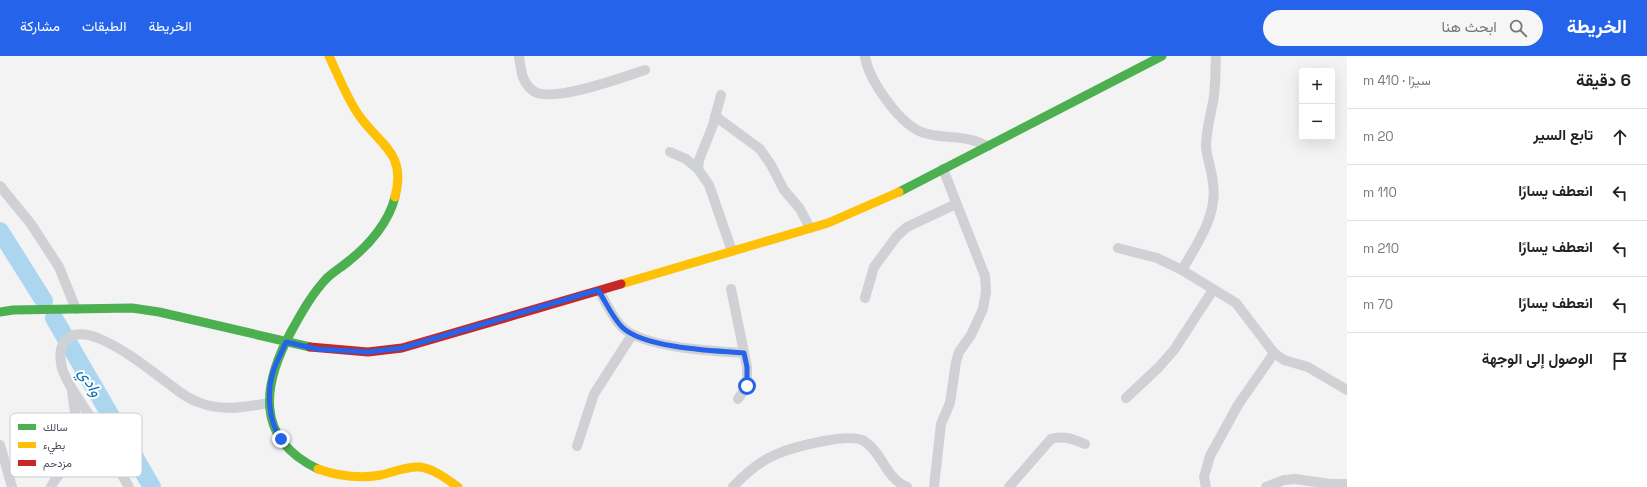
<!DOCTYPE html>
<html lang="ar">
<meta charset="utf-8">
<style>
:root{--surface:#fff;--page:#f6f6f6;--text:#222;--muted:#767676;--line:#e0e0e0;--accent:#2563eb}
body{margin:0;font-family:"Space Grotesk",Vazirmatn,sans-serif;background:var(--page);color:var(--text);direction:rtl}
.controls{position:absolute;right:12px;top:12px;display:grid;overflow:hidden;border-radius:4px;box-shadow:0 4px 16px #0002}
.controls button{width:36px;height:36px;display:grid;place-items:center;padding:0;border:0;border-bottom:1px solid var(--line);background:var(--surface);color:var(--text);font:20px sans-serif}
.stop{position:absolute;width:12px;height:12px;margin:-9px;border:3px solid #2563eb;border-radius:50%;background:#fff}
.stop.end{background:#2563eb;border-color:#fff;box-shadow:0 1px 4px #0008}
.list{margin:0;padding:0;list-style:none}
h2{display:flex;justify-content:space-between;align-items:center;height:52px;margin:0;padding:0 16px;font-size:17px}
h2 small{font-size:13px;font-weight:400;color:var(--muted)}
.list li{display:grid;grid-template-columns:26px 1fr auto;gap:12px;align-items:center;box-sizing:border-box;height:56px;padding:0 16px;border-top:1px solid var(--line)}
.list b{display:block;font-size:15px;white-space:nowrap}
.list em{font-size:13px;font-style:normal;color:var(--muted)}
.icon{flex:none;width:22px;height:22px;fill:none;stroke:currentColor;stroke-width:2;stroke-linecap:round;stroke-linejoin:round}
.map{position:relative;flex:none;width:1347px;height:431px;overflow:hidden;direction:ltr}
header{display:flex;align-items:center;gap:24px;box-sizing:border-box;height:56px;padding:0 20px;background:var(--accent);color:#fff}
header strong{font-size:19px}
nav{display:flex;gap:22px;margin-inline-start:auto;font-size:14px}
.search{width:280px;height:36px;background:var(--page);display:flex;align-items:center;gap:10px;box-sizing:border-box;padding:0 14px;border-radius:22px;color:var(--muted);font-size:15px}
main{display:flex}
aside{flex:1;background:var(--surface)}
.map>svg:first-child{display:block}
</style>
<header>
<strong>الخريطة</strong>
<div class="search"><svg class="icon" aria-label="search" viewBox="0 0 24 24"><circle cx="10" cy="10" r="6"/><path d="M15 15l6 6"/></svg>ابحث هنا</div>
<nav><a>الخريطة</a><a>الطبقات</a><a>مشاركة</a></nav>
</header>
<main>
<aside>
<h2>6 دقيقة<small>سيرًا · 410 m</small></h2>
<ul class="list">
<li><svg class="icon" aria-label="ahead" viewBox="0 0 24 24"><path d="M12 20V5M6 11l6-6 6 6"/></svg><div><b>تابع السير</b></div><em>20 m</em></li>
<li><svg class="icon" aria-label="left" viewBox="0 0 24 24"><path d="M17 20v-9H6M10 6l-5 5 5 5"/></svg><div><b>انعطف يسارًا</b></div><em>110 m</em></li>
<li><svg class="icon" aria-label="left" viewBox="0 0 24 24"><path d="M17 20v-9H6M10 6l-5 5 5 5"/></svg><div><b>انعطف يسارًا</b></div><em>210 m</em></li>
<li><svg class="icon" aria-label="left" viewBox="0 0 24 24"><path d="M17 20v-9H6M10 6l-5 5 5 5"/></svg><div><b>انعطف يسارًا</b></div><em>70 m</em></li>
<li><svg class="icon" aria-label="arrive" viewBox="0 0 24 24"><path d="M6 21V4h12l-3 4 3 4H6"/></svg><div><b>الوصول إلى الوجهة</b></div></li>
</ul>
</aside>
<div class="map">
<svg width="1347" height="431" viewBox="0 0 1347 431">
<rect width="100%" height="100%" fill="#f3f3f3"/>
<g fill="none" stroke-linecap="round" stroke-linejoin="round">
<g stroke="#acd6f0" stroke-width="18">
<path d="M 0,175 L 44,245"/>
<path d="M 54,262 L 152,431"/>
</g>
<g stroke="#cfd1d4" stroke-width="10">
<path d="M 519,0 C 521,13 521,25 532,34 C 548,49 624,21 645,14"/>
<path d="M 865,0 C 868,23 898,65 919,75 C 936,83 954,79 971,84 C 977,85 982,88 988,90"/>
<path d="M 715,60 L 760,93 L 771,109 L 784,134 L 800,153 L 810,172"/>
<path d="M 670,96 L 686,103 L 698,113 L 709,129 L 732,195"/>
<path d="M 698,113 L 699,104 L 713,69 L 721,39"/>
<path d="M 0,130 L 31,168 L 59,211 L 76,253"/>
<path d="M 1118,192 L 1157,202 L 1182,214 L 1236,247 L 1274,297 L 1284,304 L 1308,311 L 1347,334"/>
<path d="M 1182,214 C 1197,188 1218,159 1213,127 C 1212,115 1207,103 1206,91 C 1206,76 1210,61 1213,46 C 1216,31 1215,15 1216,0"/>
<path d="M 731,233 L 747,311 L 747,330 L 738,343"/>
<path d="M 599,235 C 606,246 612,261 622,271 C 643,292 714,295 744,297"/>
<path d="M 865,242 L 874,211 L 897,180 L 907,171 L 956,148"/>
<path d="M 1126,342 L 1158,312 L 1174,294 L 1213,234"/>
<path d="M 0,389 L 12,431"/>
<path d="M 577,390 L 594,338 L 632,279"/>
<path d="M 51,431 C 56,420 67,411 72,400 C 81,380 74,354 72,334"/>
<path d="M 129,431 C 115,407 102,383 89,359 C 80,344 67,329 62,312 C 55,283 72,272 98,282 C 122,292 144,309 165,325 C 175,332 185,342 198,346 C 222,356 244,351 269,347"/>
<path d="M 733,431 C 745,418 760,405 777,398 C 793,391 850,376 864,385 C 883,397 885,422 907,431"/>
<path d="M 934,431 L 941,368 L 950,347 L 956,306 L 959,296 L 971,279 L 983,253 L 986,236 L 985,220 L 943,113"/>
<path d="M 1009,431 L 1051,383 C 1063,379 1073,383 1085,388"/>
<path d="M 1206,431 L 1204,421 L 1210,400 L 1238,349 L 1274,297"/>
<path d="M 1266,431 L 1284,424 L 1295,423 L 1330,428 L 1347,428"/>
</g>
<g stroke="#4caf50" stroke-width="9">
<path d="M 899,136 L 1162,0"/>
<path d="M 0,256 L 13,254 L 132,252 L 159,256 L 310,291"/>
<path d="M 318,413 C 253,382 263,327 292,274 C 302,256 312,238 326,223 C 333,216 342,211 350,204 C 369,189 389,166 395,141"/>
</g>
<g stroke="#ffc107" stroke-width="9">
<path d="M 329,0 C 338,19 346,40 358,58 C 379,89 407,96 395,141"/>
<path d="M 621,228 L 828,167 L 899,136"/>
<path d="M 318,413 C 338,420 360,423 381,419 C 394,416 407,410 420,411 C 434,413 447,423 458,431"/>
</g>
<path stroke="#c62828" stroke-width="9" d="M 310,291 L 368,296 L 402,292 L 621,228"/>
</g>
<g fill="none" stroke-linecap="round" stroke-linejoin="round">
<path stroke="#2563eb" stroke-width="5" d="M 281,383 C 268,365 267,336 273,316 C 276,306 282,296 286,286 L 317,293 L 368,296 L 402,292 L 598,234 C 606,246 612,261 622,271 C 643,292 714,295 744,297 L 747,311 L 747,330"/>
</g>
<g text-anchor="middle" stroke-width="4" stroke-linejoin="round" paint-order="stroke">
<g font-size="16" font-style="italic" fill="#0971b4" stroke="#fff">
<text transform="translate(91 326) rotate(60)" y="6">وادي</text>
</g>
</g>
<rect x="10" y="357" width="132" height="64" rx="6" fill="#fff" stroke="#c8cbd0" stroke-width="1"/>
<rect x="18" y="368" width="18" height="6" fill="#4caf50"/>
<rect x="18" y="386" width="18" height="6" fill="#ffc107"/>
<rect x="18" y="404" width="18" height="6" fill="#c62828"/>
<g font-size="11" fill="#495161">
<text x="43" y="375">سالك</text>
<text x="43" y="393">بطيء</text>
<text x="43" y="411">مزدحم</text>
</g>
</svg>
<div class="controls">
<button>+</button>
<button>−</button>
</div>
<div class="stop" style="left:747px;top:330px"></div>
<div class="stop end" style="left:281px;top:383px"></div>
</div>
</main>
